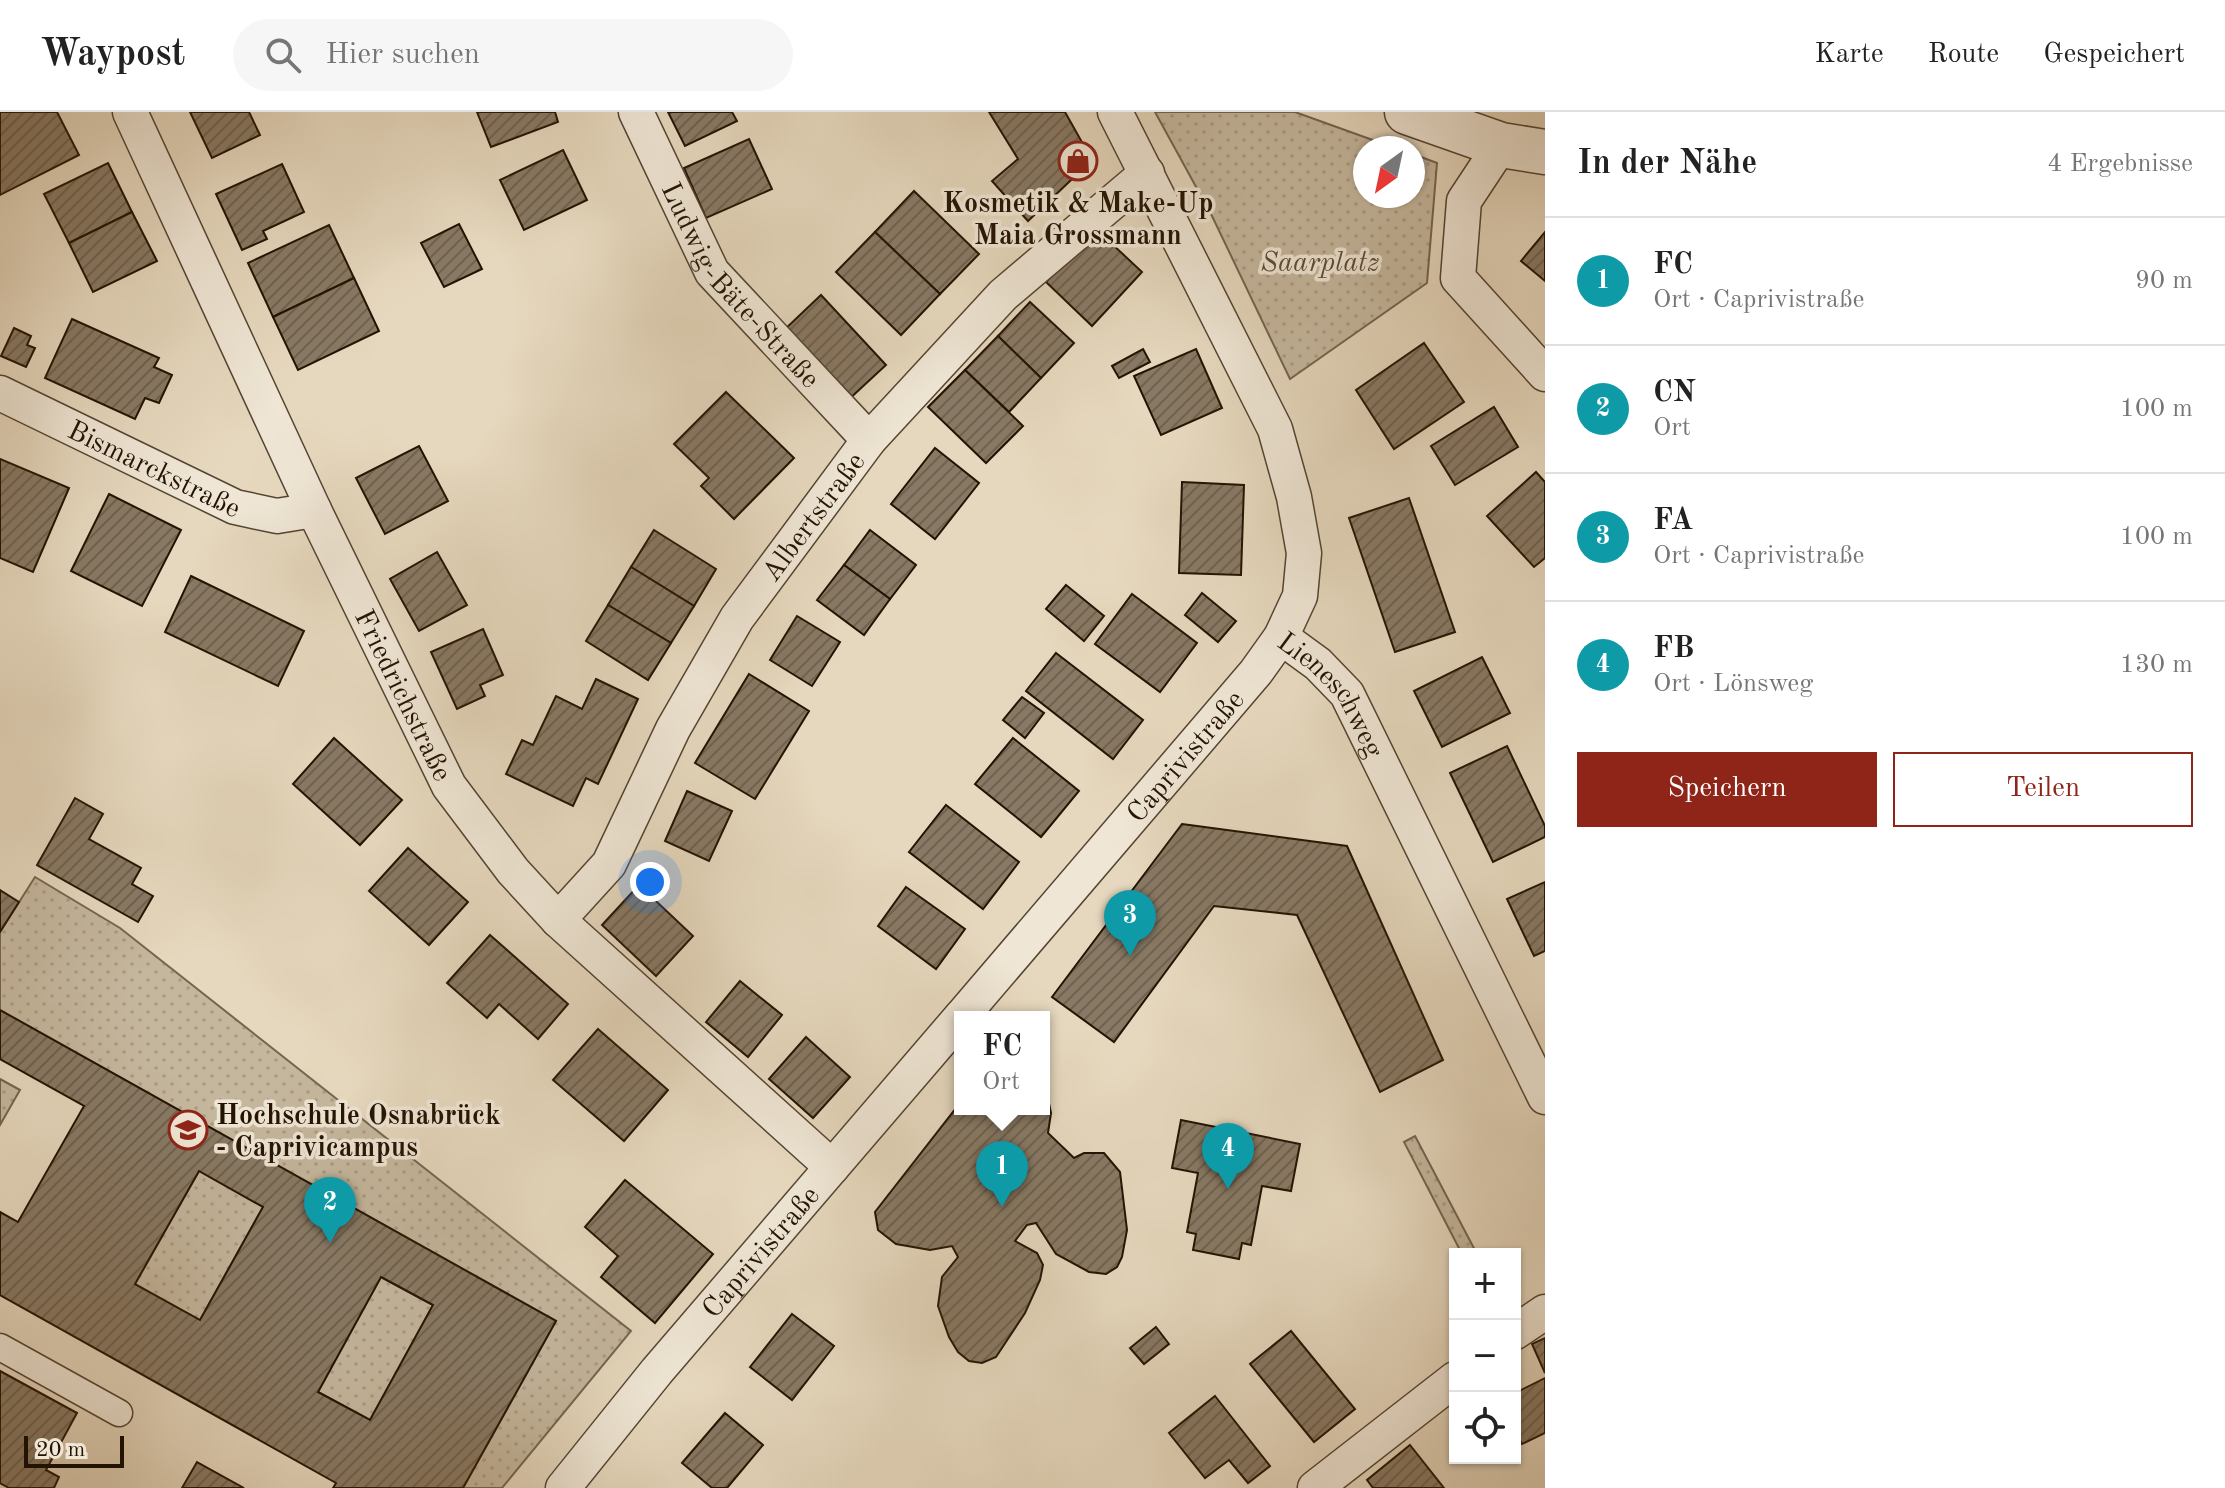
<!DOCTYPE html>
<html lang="de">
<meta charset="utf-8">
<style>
:root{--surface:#fff;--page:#f6f6f6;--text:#222;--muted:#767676;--line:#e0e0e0;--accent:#8f2418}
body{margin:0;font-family:"Old Standard TT",serif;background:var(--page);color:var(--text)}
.controls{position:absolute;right:24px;bottom:24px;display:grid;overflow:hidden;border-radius:0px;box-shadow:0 2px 6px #0004}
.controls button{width:72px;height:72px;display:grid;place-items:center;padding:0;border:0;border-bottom:2px solid var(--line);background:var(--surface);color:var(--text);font:40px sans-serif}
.compass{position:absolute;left:1353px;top:24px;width:72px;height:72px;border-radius:50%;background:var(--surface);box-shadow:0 2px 6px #0004;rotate:213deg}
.scale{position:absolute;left:24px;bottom:20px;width:100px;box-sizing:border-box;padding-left:8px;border:4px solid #231303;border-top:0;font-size:22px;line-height:28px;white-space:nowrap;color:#231303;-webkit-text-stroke:6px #efe6d5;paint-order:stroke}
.you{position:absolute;left:650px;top:770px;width:28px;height:28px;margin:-20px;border:6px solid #fff;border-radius:50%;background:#1a73e8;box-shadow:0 0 0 12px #1a73e833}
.badge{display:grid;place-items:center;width:52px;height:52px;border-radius:50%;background:var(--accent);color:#fff;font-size:26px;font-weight:700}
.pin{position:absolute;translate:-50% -66px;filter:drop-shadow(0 2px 4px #0008)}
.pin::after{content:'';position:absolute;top:42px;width:28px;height:24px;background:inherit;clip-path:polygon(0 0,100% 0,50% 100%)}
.popup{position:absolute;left:954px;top:899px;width:96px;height:104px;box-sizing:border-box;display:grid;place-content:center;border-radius:0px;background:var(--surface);filter:drop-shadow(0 2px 6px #0005);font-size:26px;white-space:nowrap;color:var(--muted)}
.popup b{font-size:30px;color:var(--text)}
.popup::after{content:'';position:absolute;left:50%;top:100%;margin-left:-16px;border:16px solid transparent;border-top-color:var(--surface)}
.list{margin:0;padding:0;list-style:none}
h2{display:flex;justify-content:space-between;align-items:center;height:104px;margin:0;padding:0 32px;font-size:34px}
h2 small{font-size:26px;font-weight:400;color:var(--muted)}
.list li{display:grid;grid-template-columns:52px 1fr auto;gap:24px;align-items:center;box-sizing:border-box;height:128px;padding:0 32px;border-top:2px solid var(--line)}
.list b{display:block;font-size:30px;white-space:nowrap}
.list p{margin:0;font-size:26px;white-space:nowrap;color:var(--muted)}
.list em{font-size:26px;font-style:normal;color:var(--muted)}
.actions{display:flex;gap:16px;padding:24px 32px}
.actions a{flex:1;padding:18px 0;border:2px solid var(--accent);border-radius:0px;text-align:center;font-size:28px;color:var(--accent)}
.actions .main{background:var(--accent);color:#fff}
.icon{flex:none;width:44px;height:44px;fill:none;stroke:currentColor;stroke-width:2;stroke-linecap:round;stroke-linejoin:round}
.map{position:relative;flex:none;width:1545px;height:1376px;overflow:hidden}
header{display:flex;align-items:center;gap:48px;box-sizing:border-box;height:112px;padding:0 40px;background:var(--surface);border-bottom:2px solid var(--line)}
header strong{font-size:38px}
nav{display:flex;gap:44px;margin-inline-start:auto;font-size:28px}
.search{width:560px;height:72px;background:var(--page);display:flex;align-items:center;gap:20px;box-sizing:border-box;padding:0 28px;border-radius:44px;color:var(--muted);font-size:30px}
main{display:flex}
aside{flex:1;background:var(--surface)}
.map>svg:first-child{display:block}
</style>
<header>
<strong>Waypost</strong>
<div class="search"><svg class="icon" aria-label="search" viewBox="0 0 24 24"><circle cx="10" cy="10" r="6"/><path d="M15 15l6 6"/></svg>Hier suchen</div>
<nav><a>Karte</a><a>Route</a><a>Gespeichert</a></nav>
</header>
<main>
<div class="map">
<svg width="1545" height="1376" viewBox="0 0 1545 1376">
<defs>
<pattern id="grass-dots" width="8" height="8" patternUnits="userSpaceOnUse" patternTransform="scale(2)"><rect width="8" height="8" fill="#c5b79e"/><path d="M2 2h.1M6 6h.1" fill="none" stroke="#a99c86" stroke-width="1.8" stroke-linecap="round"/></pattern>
<pattern id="building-hatch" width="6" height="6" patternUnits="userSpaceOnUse" patternTransform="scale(2)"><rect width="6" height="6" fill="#887964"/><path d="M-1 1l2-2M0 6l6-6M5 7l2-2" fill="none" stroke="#6f6250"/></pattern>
</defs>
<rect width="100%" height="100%" fill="#e6d8be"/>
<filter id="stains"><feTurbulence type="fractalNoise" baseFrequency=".0025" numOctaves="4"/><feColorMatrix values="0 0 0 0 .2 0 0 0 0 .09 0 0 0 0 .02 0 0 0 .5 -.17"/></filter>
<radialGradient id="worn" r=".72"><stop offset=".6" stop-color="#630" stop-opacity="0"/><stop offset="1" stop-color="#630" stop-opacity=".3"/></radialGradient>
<g fill="url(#grass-dots)" stroke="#746550" stroke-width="2">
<path d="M 1155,0 L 1295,0 L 1395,36 L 1365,36 L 1365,84 L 1413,84 L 1413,42 L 1437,51 L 1427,171 L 1290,267 L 1212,104 Z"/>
<path d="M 35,765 L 120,816 L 631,1219 L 502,1376 L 463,1376 L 556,1209 L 0,898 L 0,820 Z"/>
<path d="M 0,967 L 20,978 L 0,1013 Z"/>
<path d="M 1415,1024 L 1477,1142 L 1462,1142 L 1404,1030 Z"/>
<path d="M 199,1059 L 263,1095 L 200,1208 L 135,1172 Z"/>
<path d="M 381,1165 L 433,1193 L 370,1308 L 318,1280 Z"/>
</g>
<g fill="url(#building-hatch)" stroke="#231303" stroke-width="2" fill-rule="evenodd">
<path d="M 0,0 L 57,0 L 79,43 L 0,83 Z"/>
<path d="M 190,0 L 249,0 L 260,23 L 212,46 Z"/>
<path d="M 477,0 L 555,0 L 558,10 L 491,35 Z"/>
<path d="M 668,0 L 732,0 L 737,9 L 685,34 Z"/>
<path d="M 989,0 L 1065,0 L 1092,48 L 1028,109 L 992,69 L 1018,47 Z"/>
<path d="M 749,27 L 772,77 L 706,106 L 684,56 Z"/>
<path d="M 563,38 L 587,88 L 524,118 L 500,68 Z"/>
<path d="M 108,51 L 132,100 L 69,131 L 44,82 Z"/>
<path d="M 282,52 L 304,100 L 263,119 L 267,127 L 242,138 L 216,82 Z"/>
<path d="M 914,79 L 979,142 L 940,182 L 875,120 Z"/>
<path d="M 132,100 L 157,149 L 93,180 L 69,131 Z"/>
<path d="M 459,112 L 482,157 L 444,175 L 421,131 Z"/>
<path d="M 329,113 L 354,166 L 273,205 L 248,151 Z"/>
<path d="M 1096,117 L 1142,160 L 1092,214 L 1046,170 Z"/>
<path d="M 875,120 L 940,182 L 901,223 L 836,160 Z"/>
<path d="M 1545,120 L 1545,169 L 1521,149 Z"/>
<path d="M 354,166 L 379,219 L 298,258 L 273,205 Z"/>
<path d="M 821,183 L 886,253 L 847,289 L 782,220 Z"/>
<path d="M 1030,190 L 1074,231 L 1041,266 L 998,224 Z"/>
<path d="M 72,207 L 159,246 L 154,255 L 172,263 L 159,291 L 145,286 L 135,307 L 45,266 Z"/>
<path d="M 14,216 L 31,224 L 27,233 L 35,236 L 26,255 L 1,244 Z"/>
<path d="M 998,224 L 1041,266 L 1009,300 L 965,258 Z"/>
<path d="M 1424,231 L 1464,290 L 1394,337 L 1356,278 Z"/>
<path d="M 1143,237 L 1150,250 L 1119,266 L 1112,254 Z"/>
<path d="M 1196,237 L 1222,296 L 1161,323 L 1134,264 Z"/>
<path d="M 965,258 L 1023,314 L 986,351 L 928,295 Z"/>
<path d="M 726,280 L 794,346 L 734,407 L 701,374 L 709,366 L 674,332 Z"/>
<path d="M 1494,295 L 1518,335 L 1455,373 L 1431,334 Z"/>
<path d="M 419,334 L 448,389 L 385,422 L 356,366 Z"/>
<path d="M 935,336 L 979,371 L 935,427 L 891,392 Z"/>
<path d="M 0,347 L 69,376 L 33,460 L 0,446 Z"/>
<path d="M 1536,360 L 1545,370 L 1545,446 L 1534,455 L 1487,404 Z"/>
<path d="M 1182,370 L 1244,373 L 1241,463 L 1179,461 Z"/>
<path d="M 109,382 L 181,418 L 142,494 L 71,459 Z"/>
<path d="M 1409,386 L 1455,520 L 1395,540 L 1349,406 Z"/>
<path d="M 654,418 L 716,457 L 694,494 L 631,455 Z"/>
<path d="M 870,418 L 916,453 L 890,487 L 844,453 Z"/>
<path d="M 437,440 L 467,493 L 419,519 L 390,467 Z"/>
<path d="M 844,453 L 890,487 L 864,523 L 817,488 Z"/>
<path d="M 631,455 L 694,494 L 671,531 L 608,493 Z"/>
<path d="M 191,464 L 304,519 L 278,574 L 165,520 Z"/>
<path d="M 1066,473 L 1104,504 L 1084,529 L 1046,497 Z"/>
<path d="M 1202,481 L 1236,509 L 1218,530 L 1185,503 Z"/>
<path d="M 1132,482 L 1197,531 L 1160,580 L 1095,532 Z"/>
<path d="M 608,493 L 671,531 L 648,568 L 586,529 Z"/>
<path d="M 797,504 L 840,530 L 812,574 L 770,548 Z"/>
<path d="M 483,517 L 503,563 L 480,573 L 485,584 L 457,597 L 431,540 Z"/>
<path d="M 1056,541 L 1143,608 L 1113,647 L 1026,579 Z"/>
<path d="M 1482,545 L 1510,601 L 1442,635 L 1414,579 Z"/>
<path d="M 749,562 L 809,599 L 755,687 L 695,651 Z"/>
<path d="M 596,567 L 638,587 L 598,672 L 586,666 L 573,694 L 506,662 L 522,628 L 533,633 L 556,584 L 582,597 Z"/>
<path d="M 1022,585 L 1044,601 L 1025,626 L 1003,608 Z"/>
<path d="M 334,626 L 402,688 L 360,733 L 293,672 Z"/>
<path d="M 1013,626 L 1079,679 L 1041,725 L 975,672 Z"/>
<path d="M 1507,634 L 1545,714 L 1545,725 L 1493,750 L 1450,661 Z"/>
<path d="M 687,679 L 732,699 L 709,749 L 665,729 Z"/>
<path d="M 75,686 L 103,702 L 89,727 L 141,756 L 132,772 L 153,784 L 138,810 L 37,753 Z"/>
<path d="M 946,693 L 1019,750 L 983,797 L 909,740 Z"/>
<path d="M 1182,712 L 1347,734 L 1443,948 L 1380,980 L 1297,803 L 1214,794 L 1114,930 L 1052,885 Z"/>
<path d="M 408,736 L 468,790 L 429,833 L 369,779 Z"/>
<path d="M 1545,770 L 1545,839 L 1534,844 L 1507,787 Z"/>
<path d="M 639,773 L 693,824 L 656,864 L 602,813 Z"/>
<path d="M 906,775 L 965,817 L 936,857 L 878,814 Z"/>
<path d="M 0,778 L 19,790 L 0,820 Z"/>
<path d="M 490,823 L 568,892 L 538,927 L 499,892 L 487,906 L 447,871 Z"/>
<path d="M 740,869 L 782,903 L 748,945 L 706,910 Z"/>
<path d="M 0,898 L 556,1209 L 463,1376 L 333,1376 L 336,1371 L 0,1183 L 0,1100 L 18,1110 L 84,994 L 0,947 ZM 199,1059 L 263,1095 L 200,1208 L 135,1172 ZM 381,1165 L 433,1193 L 370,1308 L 318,1280 Z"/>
<path d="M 598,917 L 668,978 L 624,1029 L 553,968 Z"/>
<path d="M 806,925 L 850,965 L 813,1006 L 769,967 Z"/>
<path d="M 1044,967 L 1051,1001 L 1048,1021 L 1074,1046 L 1084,1041 L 1104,1041 L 1120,1060 L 1127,1118 L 1122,1145 L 1117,1155 L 1106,1162 L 1089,1160 L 1056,1142 L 1036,1111 L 1027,1113 L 1015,1129 L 1037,1141 L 1043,1153 L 1040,1168 L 1025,1201 L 996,1245 L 982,1251 L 969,1249 L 958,1240 L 949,1225 L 938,1194 L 942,1165 L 958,1145 L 952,1134 L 930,1138 L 896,1132 L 878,1118 L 875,1100 L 960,991 L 960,997 L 1044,997 Z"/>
<path d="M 1181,1008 L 1300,1032 L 1291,1079 L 1262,1074 L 1251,1133 L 1242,1131 L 1239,1147 L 1193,1138 L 1196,1122 L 1187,1120 L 1198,1061 L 1172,1056 Z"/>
<path d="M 625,1068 L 713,1142 L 655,1211 L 601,1165 L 618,1144 L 585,1115 Z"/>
<path d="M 792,1202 L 834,1234 L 792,1288 L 750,1255 Z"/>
<path d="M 1156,1215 L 1169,1232 L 1144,1252 L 1130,1236 Z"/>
<path d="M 1291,1219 L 1355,1297 L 1314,1330 L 1250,1252 Z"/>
<path d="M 1545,1226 L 1545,1261 L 1532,1232 Z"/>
<path d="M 0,1259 L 77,1301 L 46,1358 L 59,1365 L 54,1376 L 9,1376 L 0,1371 Z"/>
<path d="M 1545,1266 L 1545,1321 L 1522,1332 L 1515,1319 L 1515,1281 Z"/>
<path d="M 1215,1284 L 1270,1354 L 1248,1371 L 1229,1348 L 1205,1366 L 1169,1321 Z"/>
<path d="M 725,1301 L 763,1333 L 727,1376 L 712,1376 L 682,1351 Z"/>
<path d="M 1410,1333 L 1444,1376 L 1373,1376 L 1367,1368 Z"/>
<path d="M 197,1350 L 244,1376 L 182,1376 Z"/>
</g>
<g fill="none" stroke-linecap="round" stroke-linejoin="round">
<g stroke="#544432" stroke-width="29">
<path id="pedestrian" d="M 0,1235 L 119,1301"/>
</g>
<g stroke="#544432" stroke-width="37">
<g id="minor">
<path id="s1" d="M 130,0 L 314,398 L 449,674 L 513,759 L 558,808 L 832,1055"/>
<path id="s2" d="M 636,0 L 712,160 L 869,328"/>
<path d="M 1501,33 L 1464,89 L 1458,166 L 1545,262"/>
<path id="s3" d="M 0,281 L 235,395 L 277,404 L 314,398"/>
<path id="s4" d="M 1281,525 L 1318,552 L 1347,582 L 1545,985"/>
<path id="s5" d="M 558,808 L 609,752 L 673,617 L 737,506 L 869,328 L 1003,183 L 1147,61"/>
<path id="s6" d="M 961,905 L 1256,560 L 1281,525 L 1300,484 L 1304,441 L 1294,385 L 1275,317 L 1115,0"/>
<path d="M 1515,1220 L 1545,1200"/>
<path id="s7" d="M 563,1376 L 657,1259 L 960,906"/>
<path d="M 1315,1376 L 1455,1267"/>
</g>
</g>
<g stroke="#544432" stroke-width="47">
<path id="tertiary" d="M 1407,0 L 1501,33 L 1545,40"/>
</g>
<use href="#pedestrian" stroke="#efe6d5" stroke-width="26"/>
<use href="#minor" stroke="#efe6d5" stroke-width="34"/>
<use href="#tertiary" stroke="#efe6d5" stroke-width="44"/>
</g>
<defs>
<g id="shop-ring" transform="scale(2)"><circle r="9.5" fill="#efe6d5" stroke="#8f2418" stroke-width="1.5"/><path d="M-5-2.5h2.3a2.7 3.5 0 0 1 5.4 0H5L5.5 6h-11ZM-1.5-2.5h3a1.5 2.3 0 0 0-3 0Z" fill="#8f2418"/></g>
<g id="university-ring" transform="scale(2)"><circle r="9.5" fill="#efe6d5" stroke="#8f2418" stroke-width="1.5"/><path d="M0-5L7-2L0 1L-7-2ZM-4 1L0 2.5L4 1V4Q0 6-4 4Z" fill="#8f2418"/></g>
</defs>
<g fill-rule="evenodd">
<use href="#shop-ring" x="1078" y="49"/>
<use href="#university-ring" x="188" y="1018"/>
</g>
<g text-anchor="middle" stroke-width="7" stroke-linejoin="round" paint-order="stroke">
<g font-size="28" font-weight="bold" fill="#231303" stroke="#efe6d5">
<text x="1078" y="100">Kosmetik &amp; Make-Up<tspan x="1078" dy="32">Maia Grossmann</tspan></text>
<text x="216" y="1012" text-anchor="start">Hochschule Osnabrück<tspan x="216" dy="32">- Caprivicampus</tspan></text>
</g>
<g font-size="28" font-style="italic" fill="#5c4c39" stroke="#efe6d5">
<text x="1320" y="159">Saarplatz</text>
</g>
<g font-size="28" fill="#231303" stroke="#efe6d5">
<text dy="10" stroke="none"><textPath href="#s2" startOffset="204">Ludwig-Bäte-Straße</textPath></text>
<text dy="10" stroke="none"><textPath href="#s3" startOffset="172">Bismarckstraße</textPath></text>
<text dy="10" stroke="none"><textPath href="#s5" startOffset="480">Albertstraße</textPath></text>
<text dy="10" stroke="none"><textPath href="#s1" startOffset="644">Friedrichstraße</textPath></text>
<text dy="10" stroke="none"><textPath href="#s4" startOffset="78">Lieneschweg</textPath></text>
<text dy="10" stroke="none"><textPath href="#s6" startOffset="344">Caprivistraße</textPath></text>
<text dy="10" stroke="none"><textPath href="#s7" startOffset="308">Caprivistraße</textPath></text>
</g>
</g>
<rect width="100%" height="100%" filter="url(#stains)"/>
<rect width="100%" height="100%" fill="url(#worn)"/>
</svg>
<div class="controls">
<button>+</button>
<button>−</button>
<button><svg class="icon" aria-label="locate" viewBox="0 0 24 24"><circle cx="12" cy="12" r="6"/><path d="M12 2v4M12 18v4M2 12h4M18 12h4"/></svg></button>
</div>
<svg class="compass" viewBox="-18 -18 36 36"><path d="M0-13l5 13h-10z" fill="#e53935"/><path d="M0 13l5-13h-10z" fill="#767676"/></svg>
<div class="scale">20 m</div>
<div class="you"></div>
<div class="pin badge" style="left:1002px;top:1095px;background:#0f9aa8">1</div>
<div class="popup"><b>FC</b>Ort</div>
<div class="pin badge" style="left:330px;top:1131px;background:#0f9aa8">2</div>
<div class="pin badge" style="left:1130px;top:844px;background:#0f9aa8">3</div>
<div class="pin badge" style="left:1228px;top:1077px;background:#0f9aa8">4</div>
</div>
<aside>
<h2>In der Nähe<small>4 Ergebnisse</small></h2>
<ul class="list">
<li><span class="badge" style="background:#0f9aa8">1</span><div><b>FC</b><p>Ort · Caprivistraße</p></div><em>90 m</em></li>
<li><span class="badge" style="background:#0f9aa8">2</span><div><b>CN</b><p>Ort</p></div><em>100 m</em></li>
<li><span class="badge" style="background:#0f9aa8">3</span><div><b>FA</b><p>Ort · Caprivistraße</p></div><em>100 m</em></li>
<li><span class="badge" style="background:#0f9aa8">4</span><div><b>FB</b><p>Ort · Lönsweg</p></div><em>130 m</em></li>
</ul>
<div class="actions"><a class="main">Speichern</a><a>Teilen</a></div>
</aside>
</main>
